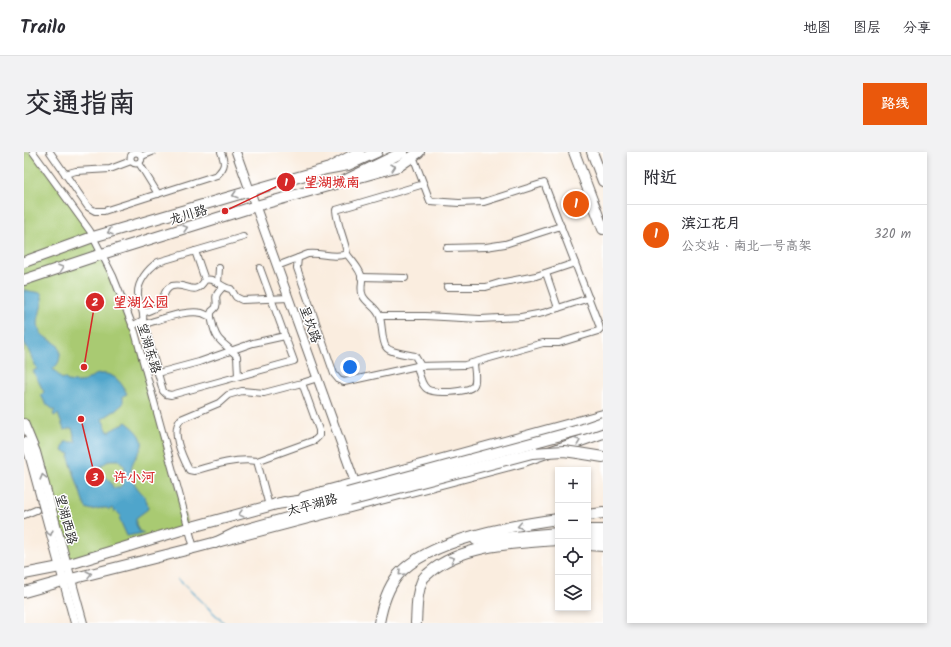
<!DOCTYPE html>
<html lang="zh">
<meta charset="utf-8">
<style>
:root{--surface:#fff;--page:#f2f2f3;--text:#2b2b33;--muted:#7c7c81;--line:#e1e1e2;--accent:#ea580c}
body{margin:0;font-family:Kalam,"LXGW WenKai TC",sans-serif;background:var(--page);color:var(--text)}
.controls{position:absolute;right:12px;bottom:12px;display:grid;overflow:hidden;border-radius:0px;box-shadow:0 2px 6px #0003}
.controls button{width:36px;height:36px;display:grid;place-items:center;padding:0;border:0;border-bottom:1px solid var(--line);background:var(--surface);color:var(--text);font:20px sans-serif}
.you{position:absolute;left:326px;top:215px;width:14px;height:14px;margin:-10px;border:3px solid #fff;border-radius:50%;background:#1a73e8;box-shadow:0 0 0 6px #1a73e833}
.badge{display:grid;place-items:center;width:26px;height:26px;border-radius:50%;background:var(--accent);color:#fff;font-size:13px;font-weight:700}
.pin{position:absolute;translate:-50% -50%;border:2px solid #fff;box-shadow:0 1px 4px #0006}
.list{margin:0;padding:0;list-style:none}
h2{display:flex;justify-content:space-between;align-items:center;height:52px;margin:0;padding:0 16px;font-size:17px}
h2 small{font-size:13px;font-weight:400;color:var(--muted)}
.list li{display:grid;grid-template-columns:26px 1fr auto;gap:12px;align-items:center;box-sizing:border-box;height:60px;padding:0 16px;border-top:1px solid var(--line)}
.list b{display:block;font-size:15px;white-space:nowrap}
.list p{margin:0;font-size:13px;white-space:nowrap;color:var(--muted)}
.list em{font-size:13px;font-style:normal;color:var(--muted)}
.icon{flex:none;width:22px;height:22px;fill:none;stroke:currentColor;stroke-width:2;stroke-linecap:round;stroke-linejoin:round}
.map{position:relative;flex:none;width:579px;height:471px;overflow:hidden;border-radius:0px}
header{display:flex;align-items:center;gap:24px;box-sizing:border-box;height:56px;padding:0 20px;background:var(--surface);border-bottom:1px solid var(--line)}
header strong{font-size:19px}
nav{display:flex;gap:22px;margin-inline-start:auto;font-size:14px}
.intro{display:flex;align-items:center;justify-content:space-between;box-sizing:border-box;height:96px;padding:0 24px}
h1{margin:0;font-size:28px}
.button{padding:10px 18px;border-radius:0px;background:var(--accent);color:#fff;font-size:14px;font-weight:700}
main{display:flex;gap:24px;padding:0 24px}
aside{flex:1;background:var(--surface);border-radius:0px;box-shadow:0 2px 6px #0003}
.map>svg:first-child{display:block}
</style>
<header>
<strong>Trailo</strong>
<nav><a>地图</a><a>图层</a><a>分享</a></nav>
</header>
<div class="intro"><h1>交通指南</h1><a class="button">路线</a></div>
<main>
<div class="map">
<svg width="579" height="471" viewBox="0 0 579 471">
<rect width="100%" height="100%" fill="#fff"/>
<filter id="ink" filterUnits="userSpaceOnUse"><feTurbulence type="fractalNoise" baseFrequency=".025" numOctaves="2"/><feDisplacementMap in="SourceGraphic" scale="8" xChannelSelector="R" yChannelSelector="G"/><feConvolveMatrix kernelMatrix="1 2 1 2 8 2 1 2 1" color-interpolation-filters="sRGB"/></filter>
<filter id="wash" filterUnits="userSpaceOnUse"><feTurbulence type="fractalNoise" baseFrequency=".012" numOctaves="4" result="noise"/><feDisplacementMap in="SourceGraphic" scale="16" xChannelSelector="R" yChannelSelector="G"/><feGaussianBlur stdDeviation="0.9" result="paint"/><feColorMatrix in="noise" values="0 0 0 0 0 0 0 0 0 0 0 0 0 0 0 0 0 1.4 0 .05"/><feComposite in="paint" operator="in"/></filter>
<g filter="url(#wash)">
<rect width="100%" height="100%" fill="#faeddf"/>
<path fill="#a9ca72" stroke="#627347" d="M 0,0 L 9,0 L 66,79 L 111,180 L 164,376 L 43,413 L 0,271 Z"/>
<path fill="#4fa5cb" stroke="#366074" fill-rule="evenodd" d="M 0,138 L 17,141 C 22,153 11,164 15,177 C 20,191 38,186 36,204 C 35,211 34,212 29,217 L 38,227 L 40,226 L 44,229 C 50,230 57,231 63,228 C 66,226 68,224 71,223 C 88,218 97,229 103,242 L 99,244 L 99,252 L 92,258 L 78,267 L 84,280 L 102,270 C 140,298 98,301 109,328 C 113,340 124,342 124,357 L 112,366 L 112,372 L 115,379 L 120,381 L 103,384 L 95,366 L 97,364 L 92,359 L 90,360 L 88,356 L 85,358 L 83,356 L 77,356 L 67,358 L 62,356 L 60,352 L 45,306 L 46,302 L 38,299 L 41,290 L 52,290 L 48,276 L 40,278 L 34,262 L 30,264 L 29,261 L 31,259 L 21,251 L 17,243 L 20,240 L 9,219 L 13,217 L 0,189 ZM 86,308 L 95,308 L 101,315 L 100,330 L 95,336 L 89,336 C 87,328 81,325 77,318 L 78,313 Z"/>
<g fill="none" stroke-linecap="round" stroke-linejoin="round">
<path stroke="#4fa5cb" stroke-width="1.5" d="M 154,427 L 200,471"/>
</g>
</g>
<g filter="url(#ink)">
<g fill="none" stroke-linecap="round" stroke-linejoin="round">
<g stroke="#6a6560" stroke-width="8">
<g id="minor">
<path d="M 9,0 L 66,79 L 89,124 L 111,180 L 170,396"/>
<path d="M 26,0 L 64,55 L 71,59 L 80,59 L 193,23 C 202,14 201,11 197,0"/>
<circle cx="112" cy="6" r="5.5"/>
<path d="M 118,4 L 128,0"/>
<path d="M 389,4 L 406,49 L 435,51 L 460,50 L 520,31 L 575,173 L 576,177 L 574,179 L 535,191 L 519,191 L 441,213 L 393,214 L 320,230 L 315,228 L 310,222 L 273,116 L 274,106 C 277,105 281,103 284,102 C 296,100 311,107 323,102 C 321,87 313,73 312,58 L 400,32"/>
<path d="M 115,11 L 134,42"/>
<path d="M 41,22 L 52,19 L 86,17 L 107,9"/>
<path d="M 423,96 L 462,95 L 481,92 L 537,74"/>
<path d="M 171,99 L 181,128"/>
<path d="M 323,102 C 328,109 338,119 338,128 C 338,134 336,138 339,144 C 343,152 353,155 356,165 C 358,172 358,190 362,195 C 366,201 384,202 391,204 L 397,214"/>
<path d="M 253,114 L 274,106"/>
<path d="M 522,121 L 534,156"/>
<path d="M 337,125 L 381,126"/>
<path d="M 194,131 L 195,116"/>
<path d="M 199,135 C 187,147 195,146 192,155 C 191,157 189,158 188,159 C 186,162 187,166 188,169 C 192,191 199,189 213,204 L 214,224"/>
<path d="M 423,135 L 462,135 L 475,131 L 512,124 L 551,111"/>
<path d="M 119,161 C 124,159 130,157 134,154 C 141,148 138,138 148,134 C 164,130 170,146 181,128 C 191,125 197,136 207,137 L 212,145 L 218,148 L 265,146"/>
<path d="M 356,164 L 401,164 L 456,167 L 497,165 L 519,161 L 565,146"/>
<path d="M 119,168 L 139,239 L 142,242 L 147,243 L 270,209 L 236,116"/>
<path d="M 120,172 C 136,168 162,157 178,161 C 181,162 184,164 187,165"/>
<path d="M 108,174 L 119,168 C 121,159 114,152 114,143 C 113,130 124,117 134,110 L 219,85"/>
<path d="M 393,214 C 395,221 397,233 403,237 C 409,242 446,241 450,233 C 453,227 450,217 450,211"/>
<path d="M 134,221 L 175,210 L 229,191 L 261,184"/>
<path d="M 278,231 L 294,226"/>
<path d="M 233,309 C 212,306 190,313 170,319 L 165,318 C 158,304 146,279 157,267 L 195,251 L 204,243 L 218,239 L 240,241 L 278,231 L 295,278 L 295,284 L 291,288 L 233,309 L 245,354"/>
<path d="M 0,363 L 12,358"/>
</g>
</g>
<g stroke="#6a6560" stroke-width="10">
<g id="tertiary">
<path d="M 212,0 L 333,336"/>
<path d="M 0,271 L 12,300 L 59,471"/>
<path d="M 0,290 L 5,302 L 51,471"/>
</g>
</g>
<g stroke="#6a6560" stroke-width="12">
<g id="primary">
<path d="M 307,15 L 335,0"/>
<path d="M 332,26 L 375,14 L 395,0"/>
<path d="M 280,345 L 579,263"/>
<path d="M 0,422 L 36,415 L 164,376 L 260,350"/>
<path d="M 0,440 L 39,429 L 170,396 L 497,310 L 579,281"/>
</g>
</g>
<g stroke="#6a6560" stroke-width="12">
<g id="trunk">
<path d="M 550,0 L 579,77"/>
<path d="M 568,0 L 579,29"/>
<path d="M 0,110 L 69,85 L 226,39 L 302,17 L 324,13 L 353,0"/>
<path d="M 0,128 L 78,102 L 232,54 L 318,30 L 379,0"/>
<path d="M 554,301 L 579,305"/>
<path d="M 252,352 L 310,344 L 323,341"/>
<path d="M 564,363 L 579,361"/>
<path d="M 564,378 L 579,378"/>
<path d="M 564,386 L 579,385"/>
<path d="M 452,388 L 534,381"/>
<path d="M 191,391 L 216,379 L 325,349"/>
<path d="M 564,393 L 579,394"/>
<path d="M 355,471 C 358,454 363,437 374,423 C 404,388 490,373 534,367"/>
<path d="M 392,471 C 393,457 392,442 398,429 C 399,425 403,423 406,420 C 439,392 493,391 534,388"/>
</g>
</g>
<use href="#minor" stroke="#fff" stroke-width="6"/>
<use href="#tertiary" stroke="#fff" stroke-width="8"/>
<use href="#primary" stroke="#fff" stroke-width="10"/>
<use href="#trunk" stroke="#fff" stroke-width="10"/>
<g stroke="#6a6560" stroke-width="12" stroke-linecap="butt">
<g id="trunk-bridge">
<path d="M 323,341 L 559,277 L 579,270"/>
<path d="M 325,349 L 508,301 L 540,299 L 554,301"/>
</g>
</g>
<use href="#trunk-bridge" stroke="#fff" stroke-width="10"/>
</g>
<defs><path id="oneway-chevron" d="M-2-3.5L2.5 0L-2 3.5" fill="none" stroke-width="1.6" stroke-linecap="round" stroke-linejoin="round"/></defs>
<g stroke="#999">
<use href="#oneway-chevron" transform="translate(369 15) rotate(-18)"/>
<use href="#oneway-chevron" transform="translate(211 43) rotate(163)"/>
<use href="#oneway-chevron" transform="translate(161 76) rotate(-17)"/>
<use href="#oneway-chevron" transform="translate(86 80) rotate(163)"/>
<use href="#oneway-chevron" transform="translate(37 116) rotate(-18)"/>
<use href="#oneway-chevron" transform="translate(554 289) rotate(-20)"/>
<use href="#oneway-chevron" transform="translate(19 325) rotate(-105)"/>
<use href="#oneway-chevron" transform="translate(217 362) rotate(165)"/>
<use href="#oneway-chevron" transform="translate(496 374) rotate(169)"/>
<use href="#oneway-chevron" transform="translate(26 381) rotate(75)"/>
<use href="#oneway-chevron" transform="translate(428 407) rotate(-22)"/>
<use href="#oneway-chevron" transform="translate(377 421) rotate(135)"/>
<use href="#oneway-chevron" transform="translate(65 422) rotate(-14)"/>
</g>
</g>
<g text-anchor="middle" stroke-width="3" stroke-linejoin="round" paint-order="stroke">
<g font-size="13" fill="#1c1c1c" stroke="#fff">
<text transform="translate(164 62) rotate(-17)" y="5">龙川路</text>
<text transform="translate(287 172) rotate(70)" y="5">呈坎路</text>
<text transform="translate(126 196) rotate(73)" y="5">望湖东路</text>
<text transform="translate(288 352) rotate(-15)" y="5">太平湖路</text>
<text transform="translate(43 367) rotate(75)" y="5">望湖西路</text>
</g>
</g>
<path fill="none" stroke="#d62828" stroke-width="1.5" d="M201 59L262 30M60 215L71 150M57 267L71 325"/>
<g fill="#d62828" stroke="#fff" stroke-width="1.5">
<circle cx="201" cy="59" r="4"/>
<circle cx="60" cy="215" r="4"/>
<circle cx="57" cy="267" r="4"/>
<circle cx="262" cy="30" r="10"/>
<circle cx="71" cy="150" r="10"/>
<circle cx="71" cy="325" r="10"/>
</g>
<g font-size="12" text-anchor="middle" font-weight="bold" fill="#fff">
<text x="262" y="34">1</text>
<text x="71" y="154">2</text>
<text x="71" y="329">3</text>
</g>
<g font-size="14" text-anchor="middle" font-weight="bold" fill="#d62828" stroke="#fff" stroke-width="3" stroke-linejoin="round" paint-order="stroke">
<text x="308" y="35">望湖城南</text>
<text x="117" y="155">望湖公园</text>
<text x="110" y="330">许小河</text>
</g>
</svg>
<div class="controls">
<button>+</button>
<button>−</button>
<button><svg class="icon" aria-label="locate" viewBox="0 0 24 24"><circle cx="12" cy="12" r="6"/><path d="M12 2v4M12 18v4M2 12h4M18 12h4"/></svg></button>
<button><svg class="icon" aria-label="layers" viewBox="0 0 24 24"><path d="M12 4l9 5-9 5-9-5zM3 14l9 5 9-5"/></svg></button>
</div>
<div class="you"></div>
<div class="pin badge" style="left:552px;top:52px">1</div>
</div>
<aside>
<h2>附近<small></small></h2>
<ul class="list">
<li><span class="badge">1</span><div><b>滨江花月</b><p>公交站 · 南北一号高架</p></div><em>320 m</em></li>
</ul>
</aside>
</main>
